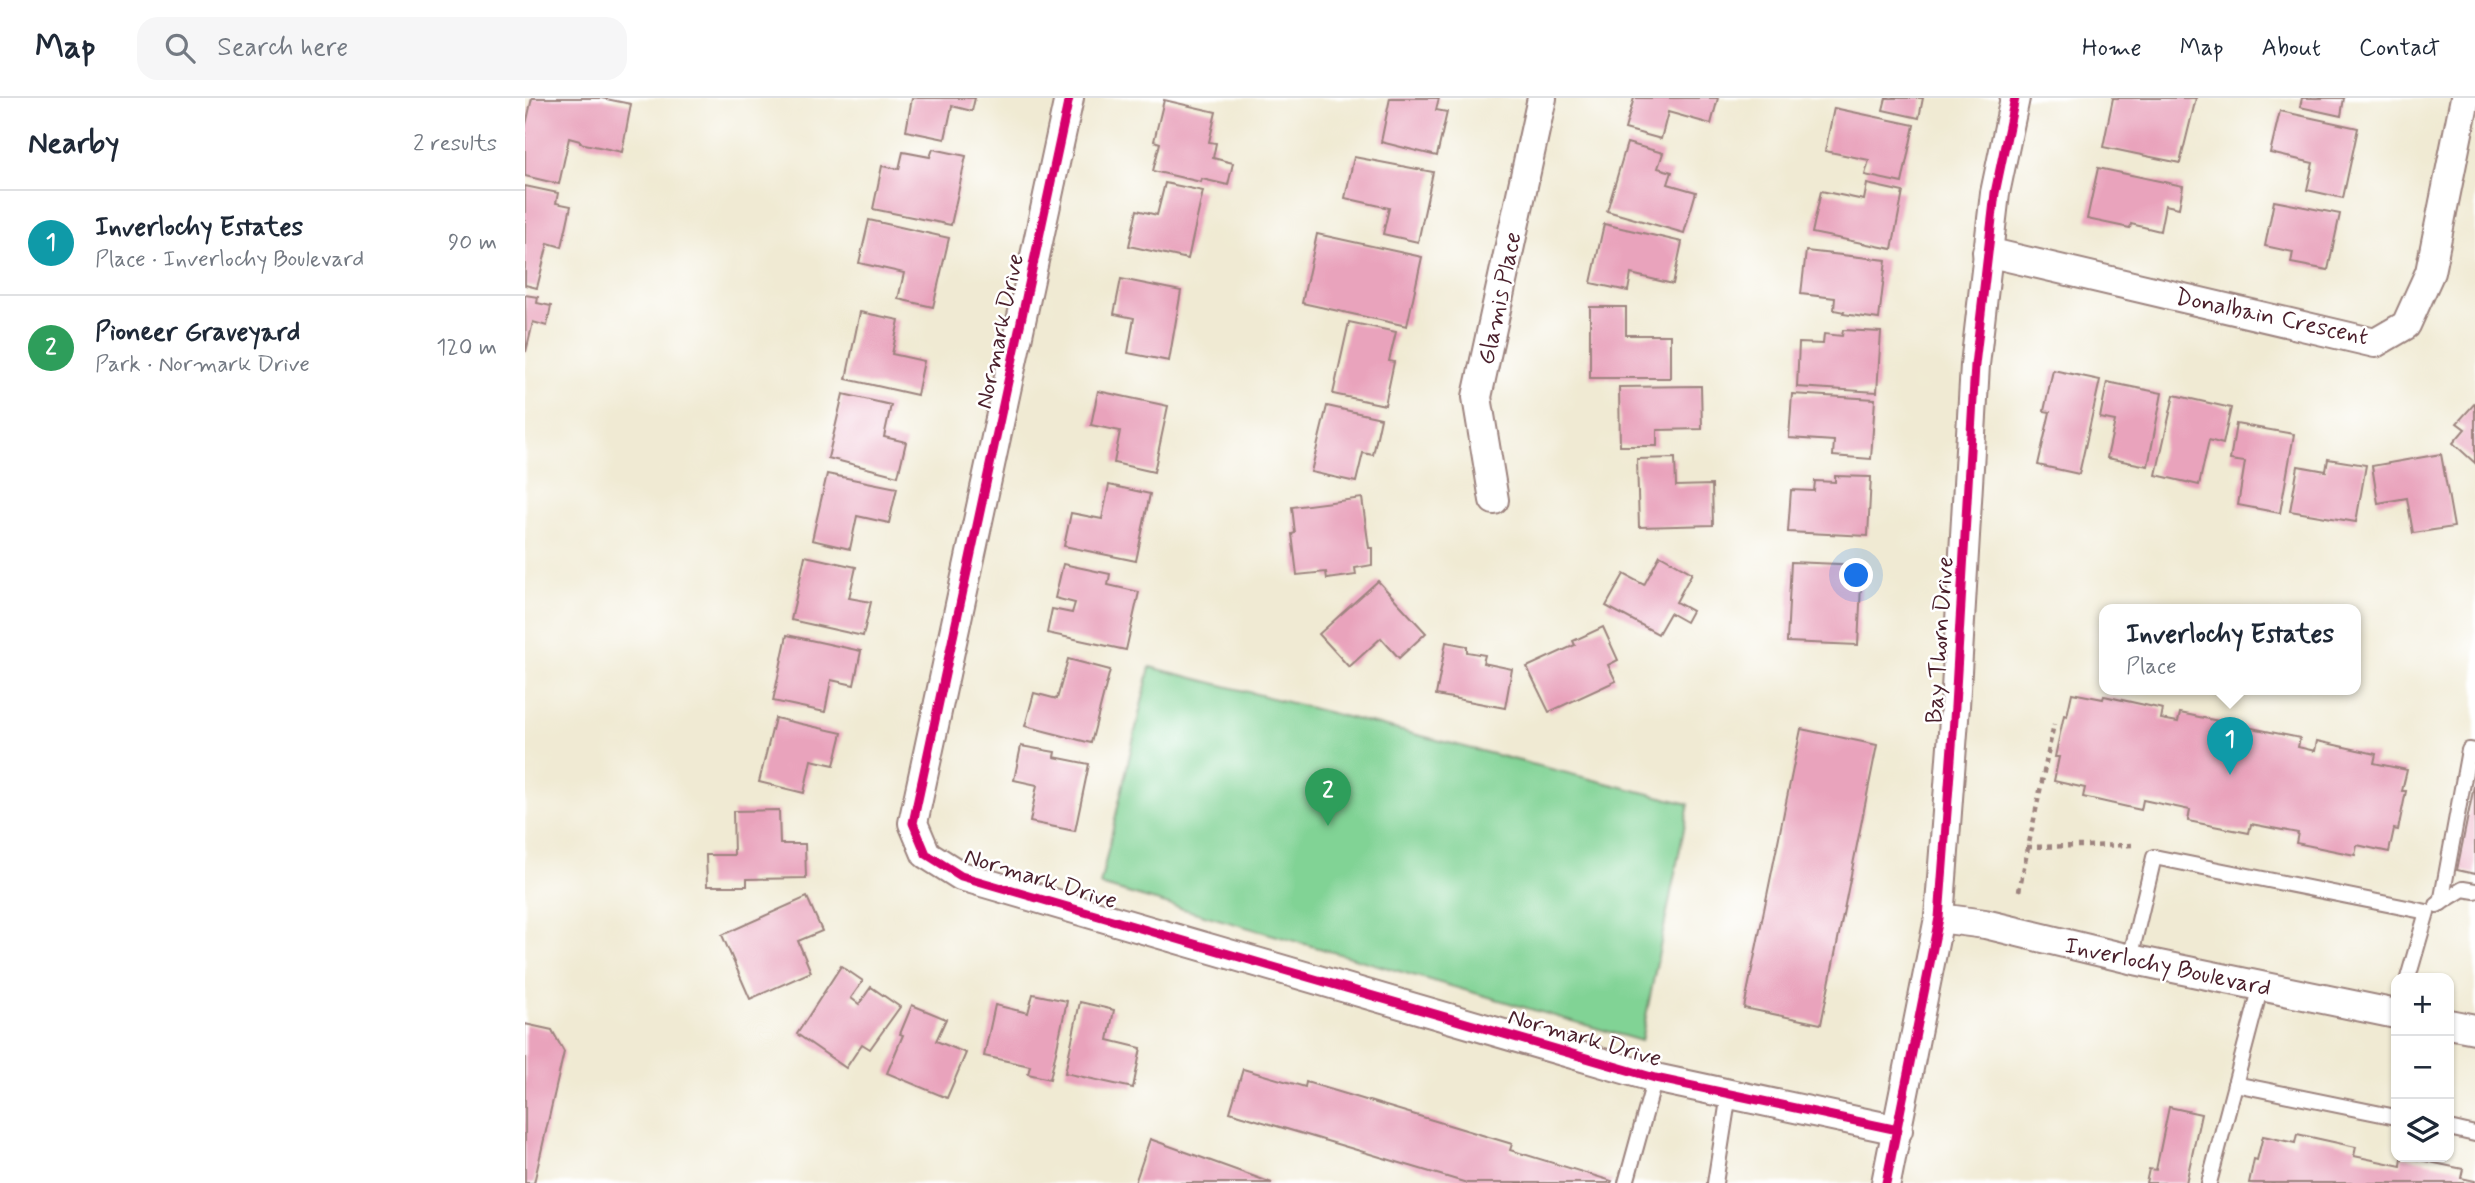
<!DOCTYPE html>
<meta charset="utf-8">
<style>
:root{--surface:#fff;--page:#f6f6f7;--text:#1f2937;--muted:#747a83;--line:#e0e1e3;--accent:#d1495b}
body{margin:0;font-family:Mynerve,sans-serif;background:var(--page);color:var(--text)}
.controls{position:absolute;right:21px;bottom:21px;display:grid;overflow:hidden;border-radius:14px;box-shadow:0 2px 5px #0004}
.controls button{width:63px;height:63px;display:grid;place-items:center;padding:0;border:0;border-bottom:2px solid var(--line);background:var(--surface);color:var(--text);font:35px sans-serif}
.you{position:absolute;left:1332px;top:478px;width:24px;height:24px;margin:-18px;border:5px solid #fff;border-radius:50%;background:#1a73e8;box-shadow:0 0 0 10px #1a73e833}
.badge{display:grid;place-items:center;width:46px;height:46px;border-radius:50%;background:var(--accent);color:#fff;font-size:23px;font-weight:700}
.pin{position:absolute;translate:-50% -58px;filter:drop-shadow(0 2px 4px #0008)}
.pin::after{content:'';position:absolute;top:37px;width:24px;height:21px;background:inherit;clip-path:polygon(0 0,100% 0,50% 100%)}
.popup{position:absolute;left:1574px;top:506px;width:262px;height:91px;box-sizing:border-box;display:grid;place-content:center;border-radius:14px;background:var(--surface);filter:drop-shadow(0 2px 5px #0005);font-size:23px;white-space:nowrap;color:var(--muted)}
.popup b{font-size:26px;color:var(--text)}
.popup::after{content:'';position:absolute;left:50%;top:100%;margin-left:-14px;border:14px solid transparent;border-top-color:var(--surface)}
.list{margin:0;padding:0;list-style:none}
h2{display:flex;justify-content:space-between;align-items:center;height:91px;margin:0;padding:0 28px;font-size:30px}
h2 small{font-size:23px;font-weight:400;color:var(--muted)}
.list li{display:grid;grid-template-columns:46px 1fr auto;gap:21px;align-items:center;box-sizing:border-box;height:105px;padding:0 28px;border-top:2px solid var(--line)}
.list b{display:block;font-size:26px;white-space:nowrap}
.list p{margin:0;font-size:23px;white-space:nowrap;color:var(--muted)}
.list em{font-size:23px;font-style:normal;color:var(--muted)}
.icon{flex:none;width:38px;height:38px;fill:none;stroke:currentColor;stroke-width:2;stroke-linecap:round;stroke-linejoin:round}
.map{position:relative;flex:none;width:1950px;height:1085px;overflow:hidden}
header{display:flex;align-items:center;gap:42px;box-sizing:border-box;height:98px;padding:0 35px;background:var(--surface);border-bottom:2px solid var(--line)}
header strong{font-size:33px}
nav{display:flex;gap:38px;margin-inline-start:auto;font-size:24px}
.search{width:490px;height:63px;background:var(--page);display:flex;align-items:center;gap:18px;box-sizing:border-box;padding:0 24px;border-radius:21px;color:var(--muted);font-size:26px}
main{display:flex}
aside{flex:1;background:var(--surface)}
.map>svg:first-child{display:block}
</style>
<header>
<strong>Map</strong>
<div class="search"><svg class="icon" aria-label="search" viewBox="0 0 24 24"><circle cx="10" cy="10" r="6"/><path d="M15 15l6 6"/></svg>Search here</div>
<nav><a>Home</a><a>Map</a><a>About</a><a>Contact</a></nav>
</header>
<main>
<aside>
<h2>Nearby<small>2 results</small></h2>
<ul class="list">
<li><span class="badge" style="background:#0f9aa8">1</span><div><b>Inverlochy Estates</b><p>Place · Inverlochy Boulevard</p></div><em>90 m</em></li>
<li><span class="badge" style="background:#2e9e5b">2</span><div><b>Pioneer Graveyard</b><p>Park · Normark Drive</p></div><em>120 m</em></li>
</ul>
</aside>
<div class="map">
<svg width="1950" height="1085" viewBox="0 0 1950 1085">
<rect width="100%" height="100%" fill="#fff"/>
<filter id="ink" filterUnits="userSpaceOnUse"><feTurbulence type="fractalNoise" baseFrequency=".0143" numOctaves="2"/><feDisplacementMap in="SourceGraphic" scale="14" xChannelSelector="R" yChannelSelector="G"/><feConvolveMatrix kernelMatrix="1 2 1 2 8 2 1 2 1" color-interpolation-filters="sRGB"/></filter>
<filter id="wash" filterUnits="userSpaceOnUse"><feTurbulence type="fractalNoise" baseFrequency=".00686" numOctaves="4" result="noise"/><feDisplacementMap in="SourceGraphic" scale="28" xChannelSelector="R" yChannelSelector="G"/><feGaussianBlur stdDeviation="1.57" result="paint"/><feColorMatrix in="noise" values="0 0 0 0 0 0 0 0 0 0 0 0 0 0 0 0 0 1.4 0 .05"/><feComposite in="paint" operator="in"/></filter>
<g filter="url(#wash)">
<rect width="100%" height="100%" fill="#f0ead3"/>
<path fill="#81d395" stroke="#667960" stroke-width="2" d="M 625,569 L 1164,706 L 1116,943 L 575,787 Z"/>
<g id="blocks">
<g fill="#e9a3bc">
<path d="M 7,0 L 76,0 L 106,6 L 97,54 L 55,45 L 55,43 L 44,40 L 34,86 L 0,78 L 0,31 Z"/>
<path d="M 387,0 L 450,0 L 447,13 L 427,8 L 420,41 L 381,33 Z"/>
<path d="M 865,0 L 914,0 L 911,12 L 922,14 L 912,58 L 856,44 Z"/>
<path d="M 1109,0 L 1193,0 L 1186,26 L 1143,14 L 1136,41 L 1100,31 Z"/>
<path d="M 1361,0 L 1398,0 L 1394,20 L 1358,12 Z"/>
<path d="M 1588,0 L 1671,0 L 1655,65 L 1578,49 Z"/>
<path d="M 1777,0 L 1819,0 L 1816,18 L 1775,9 Z"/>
<path d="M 639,2 L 691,14 L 684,44 L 691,45 L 688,60 L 708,65 L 703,87 L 677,81 L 676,84 L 628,73 L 635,45 L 629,43 Z"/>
<path d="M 1309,10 L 1389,27 L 1377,85 L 1340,77 L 1344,62 L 1300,53 Z"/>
<path d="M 1755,13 L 1833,30 L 1818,100 L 1782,92 L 1788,65 L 1745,55 Z"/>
<path d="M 1102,45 L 1138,55 L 1133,70 L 1147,74 L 1143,86 L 1171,94 L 1159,135 L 1082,113 Z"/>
<path d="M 408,51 L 441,58 L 426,127 L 348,111 L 357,68 L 374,71 L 378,54 L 405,59 Z"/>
<path d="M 829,59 L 908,74 L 893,144 L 858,136 L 864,110 L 820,100 Z"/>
<path d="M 1573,70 L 1658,88 L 1654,110 L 1640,107 L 1635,133 L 1606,126 L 1605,130 L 1562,121 Z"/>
<path d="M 640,85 L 678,93 L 663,161 L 604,148 L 612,112 L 632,117 Z"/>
<path d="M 1342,86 L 1378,94 L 1367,151 L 1287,135 L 1296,93 L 1339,102 Z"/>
<path d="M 0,88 L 33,95 L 31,105 L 46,108 L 37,149 L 23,145 L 12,190 L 0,187 Z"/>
<path d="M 1749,103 L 1815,116 L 1803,172 L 1766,165 L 1768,154 L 1740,148 Z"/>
<path d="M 344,122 L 424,140 L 408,209 L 373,201 L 379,175 L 334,165 Z"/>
<path d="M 1079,126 L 1157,144 L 1148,186 L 1106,176 L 1103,193 L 1066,185 Z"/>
<path d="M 792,136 L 897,159 L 882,228 L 777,205 Z"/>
<path d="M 1281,153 L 1361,162 L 1354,221 L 1318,216 L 1319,214 L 1309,212 L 1310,200 L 1276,196 Z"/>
<path d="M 596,181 L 656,193 L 644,263 L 603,255 L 609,220 L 589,216 Z"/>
<path d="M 0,197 L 13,199 L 12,205 L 26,208 L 22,228 L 8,224 L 1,254 Z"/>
<path d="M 1065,209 L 1101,209 L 1101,237 L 1145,237 L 1145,280 L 1065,280 Z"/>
<path d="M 335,214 L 374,222 L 367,256 L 399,263 L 392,297 L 321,281 Z"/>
<path d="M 824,224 L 871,234 L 864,263 L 869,264 L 860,307 L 808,296 Z"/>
<path d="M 1318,232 L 1356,234 L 1352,294 L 1272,289 L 1274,245 L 1298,246 L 1299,236 L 1317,238 Z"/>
<path d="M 1528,272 L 1575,282 L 1554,376 L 1513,367 L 1525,314 L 1519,313 Z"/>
<path d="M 1582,284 L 1637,295 L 1623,368 L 1582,360 L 1590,323 L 1575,320 Z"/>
<path d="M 1176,288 L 1177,331 L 1132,332 L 1132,348 L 1095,348 L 1094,289 Z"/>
<path d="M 573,293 L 643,308 L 629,374 L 589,365 L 595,333 L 566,327 Z"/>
<path d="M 318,296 L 366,307 L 359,339 L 381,344 L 373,378 L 303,360 Z"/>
<path d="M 1267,296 L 1350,301 L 1346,361 L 1308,358 L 1309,343 L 1264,340 Z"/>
<path d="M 1649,297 L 1706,310 L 1698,346 L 1684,342 L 1674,387 L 1631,377 Z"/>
<path d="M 1950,305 L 1950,365 L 1928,345 L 1940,331 L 1932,325 Z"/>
<path d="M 802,308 L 856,320 L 848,357 L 838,355 L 831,384 L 786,374 Z"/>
<path d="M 1711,326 L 1769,336 L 1755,415 L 1713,407 L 1720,364 L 1705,362 Z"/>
<path d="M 1916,356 L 1929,429 L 1888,435 L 1882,400 L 1853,405 L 1847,368 Z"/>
<path d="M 1150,360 L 1151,388 L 1187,387 L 1188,427 L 1114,429 L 1112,361 Z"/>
<path d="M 1803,361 L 1841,367 L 1831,424 L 1765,413 L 1773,368 L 1801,373 Z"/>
<path d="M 302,376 L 372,390 L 364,425 L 332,418 L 325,451 L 287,442 Z"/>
<path d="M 1310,378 L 1346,379 L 1343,438 L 1263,434 L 1266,392 L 1289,393 L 1290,383 L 1310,384 Z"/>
<path d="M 584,387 L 625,396 L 611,463 L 539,448 L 546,415 L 577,421 Z"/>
<path d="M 837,400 L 844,450 L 847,450 L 847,467 L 830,470 L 831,477 L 802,481 L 801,474 L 772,477 L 767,436 L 770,435 L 767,409 Z"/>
<path d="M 1135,457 L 1167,475 L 1151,504 L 1167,513 L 1161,524 L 1145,515 L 1133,536 L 1081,508 L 1099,476 L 1119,487 Z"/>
<path d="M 280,458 L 331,469 L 324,500 L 346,504 L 338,538 L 266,522 Z"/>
<path d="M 1266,464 L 1337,467 L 1333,547 L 1262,544 Z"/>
<path d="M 538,466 L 585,476 L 583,487 L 614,494 L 601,552 L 522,535 L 527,511 L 547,515 L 550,505 L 530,500 Z"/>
<path d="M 853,483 L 901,535 L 874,560 L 856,540 L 824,569 L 794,536 Z"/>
<path d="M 1078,529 L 1093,562 L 1083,567 L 1091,583 L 1024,614 L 1002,569 L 1050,547 L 1048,543 Z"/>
<path d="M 262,537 L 336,553 L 329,587 L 306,582 L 300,614 L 248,603 Z"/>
<path d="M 921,544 L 942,548 L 942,554 L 960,557 L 958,565 L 987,571 L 980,610 L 911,597 Z"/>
<path d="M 543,561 L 585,572 L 566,645 L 500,628 L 509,595 L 532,601 Z"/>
<path d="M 1547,595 L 1578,601 L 1579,598 L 1638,611 L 1636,621 L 1653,624 L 1655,615 L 1775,640 L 1773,649 L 1790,653 L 1792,643 L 1851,656 L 1849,665 L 1882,672 L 1877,693 L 1881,693 L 1873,732 L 1869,731 L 1864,754 L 1832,747 L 1830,757 L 1771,745 L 1773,735 L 1726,726 L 1724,735 L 1663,723 L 1665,712 L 1618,702 L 1616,712 L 1558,699 L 1560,690 L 1529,683 L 1534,659 L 1530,659 L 1539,617 L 1542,618 Z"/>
<path d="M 250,620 L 317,635 L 309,667 L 286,662 L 279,695 L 234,684 Z"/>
<path d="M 1276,631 L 1352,647 L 1296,926 L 1219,910 Z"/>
<path d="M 496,648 L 530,654 L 529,659 L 564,666 L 550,733 L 505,724 L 512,687 L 489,682 Z"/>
<path d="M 1949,688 L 1950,689 L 1950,776 L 1932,772 Z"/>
<path d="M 254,712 L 255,746 L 280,746 L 281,780 L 222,781 L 222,788 L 182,788 L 181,757 L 209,757 L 208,713 Z"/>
<path d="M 282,799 L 297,833 L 273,843 L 286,874 L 225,901 L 197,837 Z"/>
<path d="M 316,868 L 338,883 L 326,900 L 334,906 L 346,889 L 375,909 L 345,951 L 337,946 L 321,970 L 272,936 Z"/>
<path d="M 508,896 L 542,903 L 525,981 L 503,976 L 505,968 L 459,958 L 470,907 L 503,915 Z"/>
<path d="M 555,904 L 589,912 L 583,942 L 616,950 L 608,990 L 540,975 Z"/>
<path d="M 387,907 L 421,921 L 411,943 L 441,955 L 422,1000 L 362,975 L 378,937 L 375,936 Z"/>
<path d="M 0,926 L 27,932 L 39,954 L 9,1085 L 0,1085 Z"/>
<path d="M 718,971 L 780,989 L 781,984 L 987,1046 L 985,1052 L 1087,1083 L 1086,1085 L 942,1085 L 705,1014 Z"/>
<path d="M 1644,1009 L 1676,1016 L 1661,1085 L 1621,1085 L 1624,1071 L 1631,1072 Z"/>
<path d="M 1772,1036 L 1831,1049 L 1829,1058 L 1876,1068 L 1877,1059 L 1881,1059 L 1938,1071 L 1936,1080 L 1950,1083 L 1950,1085 L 1724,1085 L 1729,1061 L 1732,1062 L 1738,1038 L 1770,1045 Z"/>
<path d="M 625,1041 L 747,1085 L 610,1085 Z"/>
</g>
</g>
</g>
<g filter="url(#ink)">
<use href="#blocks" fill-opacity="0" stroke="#9d847f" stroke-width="2"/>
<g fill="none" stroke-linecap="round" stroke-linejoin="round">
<g stroke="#9d847f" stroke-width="18">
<g id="service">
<path d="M 1916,805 L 1944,652 L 1950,653"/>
<path d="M 1912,807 L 1938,791 L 1950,793"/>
<path d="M 1605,861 L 1629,759 L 1902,814 L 1883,880"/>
<path d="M 1710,986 L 1871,1019"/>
<path d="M 1924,1030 L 1950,1036"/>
<path d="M 1101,1085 L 1130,980"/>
<path d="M 1190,1085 L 1204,996"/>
<path d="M 1684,1085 L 1736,888"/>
</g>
</g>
<g stroke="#9d847f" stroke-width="32">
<g id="minor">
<path d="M 544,0 L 388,725 L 401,756 L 436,778 L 1130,980 L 1373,1032"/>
<path d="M 1462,154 L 1850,245 L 1881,227 L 1905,174 L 1940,0"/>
<path d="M 969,402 L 952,299 L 1017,0"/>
<path d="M 1414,820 L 1460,826 L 1605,861 L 1871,916"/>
<path d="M 1924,926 L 1950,931"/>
<path d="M 1361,1085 L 1414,820 L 1430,608 L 1450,267 L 1470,95 L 1490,0"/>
</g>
</g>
<g stroke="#9d847f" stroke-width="4.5" stroke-dasharray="5 5" stroke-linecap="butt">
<path d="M 1502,749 L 1610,747"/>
<path d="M 1494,793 L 1529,626"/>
</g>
<use href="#service" stroke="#fff" stroke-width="14"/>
<use href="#minor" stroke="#fff" stroke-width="28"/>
<g stroke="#fff" stroke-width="13">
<g id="cycleway">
<path d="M 544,0 L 388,725 L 401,756 L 436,778 L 1130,980 L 1373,1032"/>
<path d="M 1361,1085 L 1414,820 L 1430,608 L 1450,267 L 1470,95 L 1490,0"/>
</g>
</g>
<use href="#cycleway" stroke="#d6006c" stroke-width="9"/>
</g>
</g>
<g text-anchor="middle" stroke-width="5" stroke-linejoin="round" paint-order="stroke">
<g font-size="24" fill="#4a1f2b" stroke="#fff">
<text transform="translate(974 200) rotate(-78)" y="8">Glamis Place</text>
<text transform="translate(1747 218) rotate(12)" y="8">Donalbain Crescent</text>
<text transform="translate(474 233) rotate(-78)" y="8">Normark Drive</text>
<text transform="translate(1414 542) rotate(-86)" y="8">Bay Thorn Drive</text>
<text transform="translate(516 780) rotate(17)" y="8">Normark Drive</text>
<text transform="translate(1643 868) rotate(12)" y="8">Inverlochy Boulevard</text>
<text transform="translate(1060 939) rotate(16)" y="8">Normark Drive</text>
</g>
</g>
</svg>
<div class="controls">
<button>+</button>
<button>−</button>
<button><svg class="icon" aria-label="layers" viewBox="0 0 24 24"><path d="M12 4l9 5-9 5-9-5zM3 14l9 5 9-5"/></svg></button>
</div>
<div class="you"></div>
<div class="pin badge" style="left:1705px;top:677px;background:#0f9aa8">1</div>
<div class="popup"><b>Inverlochy Estates</b>Place</div>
<div class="pin badge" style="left:803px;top:728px;background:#2e9e5b">2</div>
</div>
</main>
